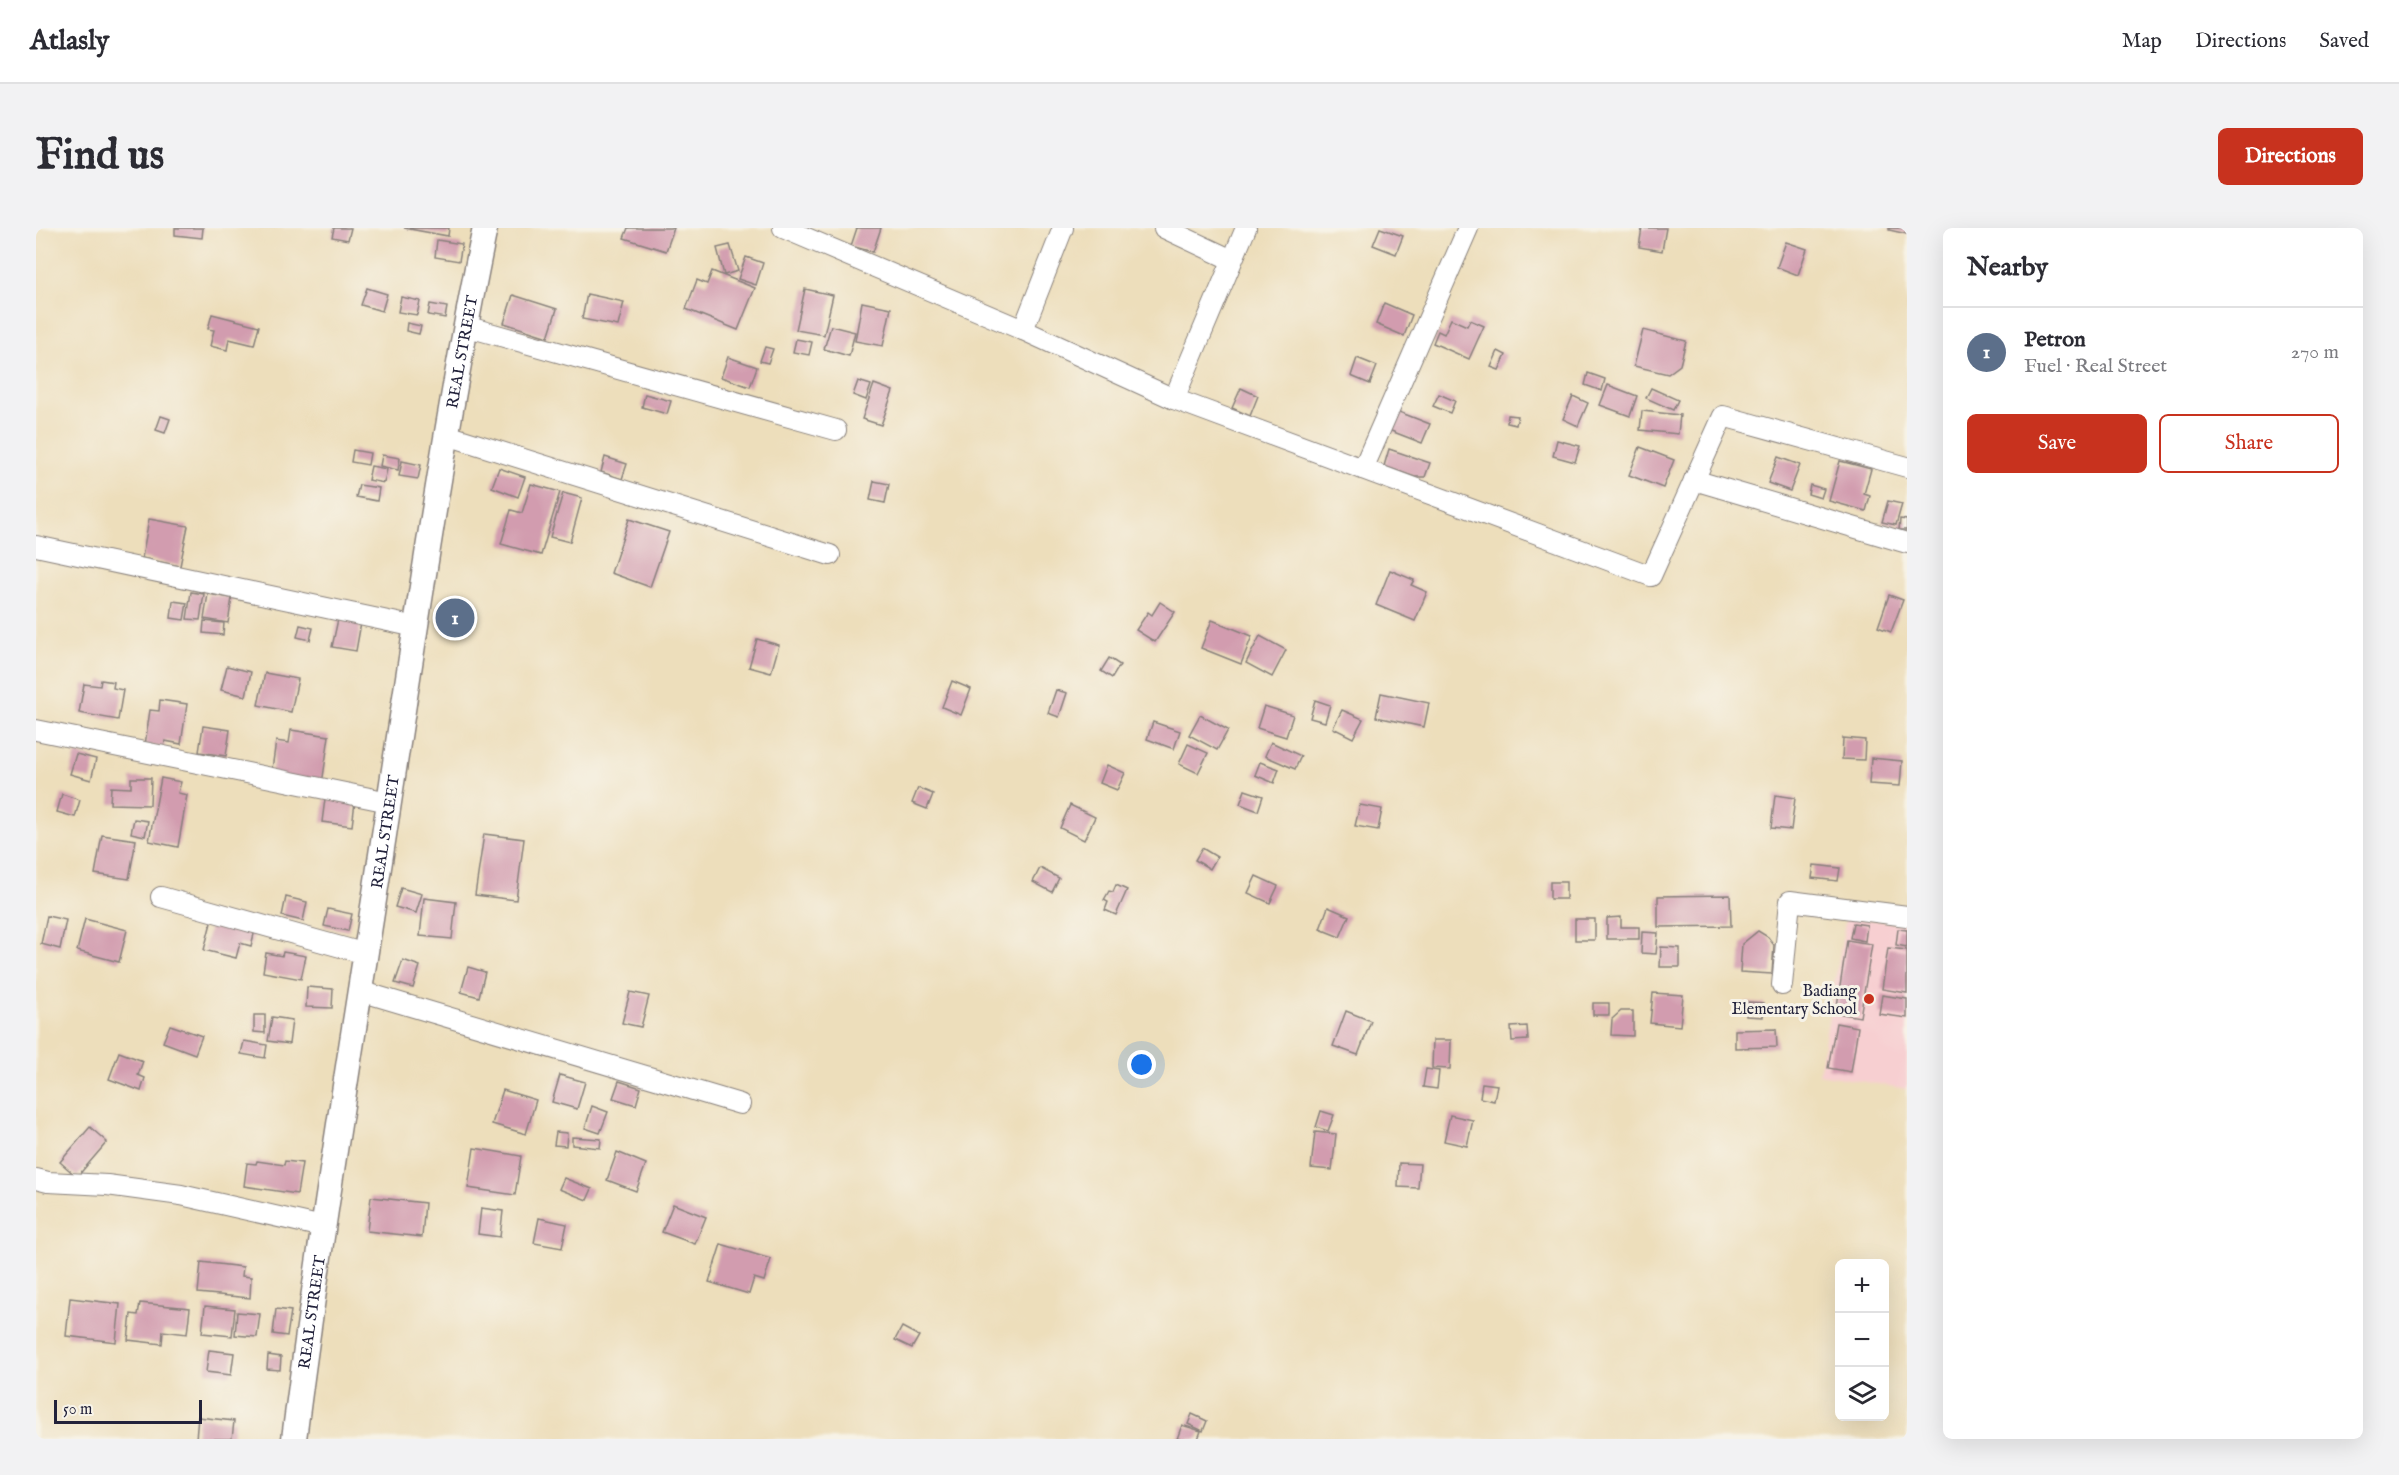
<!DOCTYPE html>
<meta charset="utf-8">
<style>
:root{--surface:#fff;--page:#f2f2f3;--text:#2b2b33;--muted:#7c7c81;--line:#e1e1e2;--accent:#c8321e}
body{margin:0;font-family:"IM FELL English",serif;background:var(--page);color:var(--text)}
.controls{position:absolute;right:18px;bottom:18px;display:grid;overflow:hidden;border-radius:9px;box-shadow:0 6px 24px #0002}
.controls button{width:54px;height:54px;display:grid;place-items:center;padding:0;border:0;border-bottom:2px solid var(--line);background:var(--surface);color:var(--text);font:30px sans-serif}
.scale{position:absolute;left:18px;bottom:15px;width:148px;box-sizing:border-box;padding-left:6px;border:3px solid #22223b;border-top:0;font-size:16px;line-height:21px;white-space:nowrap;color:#22223b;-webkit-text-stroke:4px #f7f3e8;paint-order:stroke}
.you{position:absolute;left:1106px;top:837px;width:21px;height:21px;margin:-15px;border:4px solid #fff;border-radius:50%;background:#1a73e8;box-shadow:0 0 0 9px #1a73e833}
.badge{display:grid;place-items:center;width:39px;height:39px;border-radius:50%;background:var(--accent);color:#fff;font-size:20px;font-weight:700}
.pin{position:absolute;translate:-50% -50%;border:3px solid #fff;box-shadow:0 2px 6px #0006}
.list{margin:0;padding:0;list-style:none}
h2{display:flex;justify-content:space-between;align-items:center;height:78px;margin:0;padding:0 24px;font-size:26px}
h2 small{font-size:20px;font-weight:400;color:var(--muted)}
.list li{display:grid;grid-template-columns:39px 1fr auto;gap:18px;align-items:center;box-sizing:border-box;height:90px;padding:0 24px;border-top:2px solid var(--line)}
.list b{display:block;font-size:22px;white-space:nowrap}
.list p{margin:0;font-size:20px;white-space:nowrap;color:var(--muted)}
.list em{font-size:20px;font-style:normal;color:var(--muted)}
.actions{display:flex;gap:12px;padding:18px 24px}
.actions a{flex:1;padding:14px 0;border:2px solid var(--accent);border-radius:9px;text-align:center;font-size:21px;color:var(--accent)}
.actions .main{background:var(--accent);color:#fff}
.icon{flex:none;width:33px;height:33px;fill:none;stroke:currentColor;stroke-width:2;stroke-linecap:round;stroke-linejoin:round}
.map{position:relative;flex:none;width:1871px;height:1211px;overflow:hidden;border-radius:9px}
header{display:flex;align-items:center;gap:36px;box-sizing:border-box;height:84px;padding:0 30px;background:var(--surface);border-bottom:2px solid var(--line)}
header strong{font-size:28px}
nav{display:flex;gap:33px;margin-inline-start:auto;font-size:21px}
.intro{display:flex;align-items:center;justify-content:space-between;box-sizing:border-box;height:144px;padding:0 36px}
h1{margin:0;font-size:42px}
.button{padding:15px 27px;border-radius:9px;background:var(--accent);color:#fff;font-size:21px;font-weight:700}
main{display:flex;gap:36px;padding:0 36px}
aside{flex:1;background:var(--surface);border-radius:9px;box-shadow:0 6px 24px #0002}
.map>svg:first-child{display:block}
</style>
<header>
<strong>Atlasly</strong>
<nav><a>Map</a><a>Directions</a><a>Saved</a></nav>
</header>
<div class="intro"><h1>Find us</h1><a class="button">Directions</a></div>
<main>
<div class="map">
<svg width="1871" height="1211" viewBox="0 0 1871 1211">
<rect width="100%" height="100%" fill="#f7f3e8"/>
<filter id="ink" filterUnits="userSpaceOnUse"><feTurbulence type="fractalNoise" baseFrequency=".0167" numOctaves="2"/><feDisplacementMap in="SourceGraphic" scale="12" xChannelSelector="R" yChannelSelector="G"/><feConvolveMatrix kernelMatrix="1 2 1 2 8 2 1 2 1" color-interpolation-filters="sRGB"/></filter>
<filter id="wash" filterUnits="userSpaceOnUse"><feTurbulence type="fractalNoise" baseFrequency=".008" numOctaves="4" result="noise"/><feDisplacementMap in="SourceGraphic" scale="24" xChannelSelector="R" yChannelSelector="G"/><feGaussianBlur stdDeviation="1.35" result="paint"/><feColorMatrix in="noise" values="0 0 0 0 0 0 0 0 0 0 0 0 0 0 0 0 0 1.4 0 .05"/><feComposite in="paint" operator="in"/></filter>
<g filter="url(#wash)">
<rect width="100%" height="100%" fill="#eddebb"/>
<path fill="#f7cfd1" d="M 1810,689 L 1871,696 L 1871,861 L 1783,846 Z"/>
<g id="blocks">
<g fill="#d29caf">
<path d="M 139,0 L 167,0 L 166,10 L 139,7 Z"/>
<path d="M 298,0 L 315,0 L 312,12 L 296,9 Z"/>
<path d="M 368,0 L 413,0 L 412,8 Z"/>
<path d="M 592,0 L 638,0 L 630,23 L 588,10 Z"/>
<path d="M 821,0 L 845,0 L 837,24 L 815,18 Z"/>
<path d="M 1344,0 L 1367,8 L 1360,26 L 1337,17 Z"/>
<path d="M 1606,0 L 1630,0 L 1626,23 L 1603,19 Z"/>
<path d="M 1853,0 L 1871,0 L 1871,6 L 1853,2 Z"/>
<path d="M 401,12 L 426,16 L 423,33 L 399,29 Z"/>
<path d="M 1750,14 L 1771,21 L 1762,47 L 1741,39 Z"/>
<path d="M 694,17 L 702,43 L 688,47 L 681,20 Z"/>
<path d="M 710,29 L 727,35 L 720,57 L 702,51 Z"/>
<path d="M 676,43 L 719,60 L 702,102 L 650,81 L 661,52 L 671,56 Z"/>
<path d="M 331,60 L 351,66 L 346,83 L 325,77 Z"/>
<path d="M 769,61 L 797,67 L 788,107 L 760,102 Z"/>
<path d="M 551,66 L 588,74 L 582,98 L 546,91 Z"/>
<path d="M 477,67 L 521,81 L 512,109 L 468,95 Z"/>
<path d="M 365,69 L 384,73 L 381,87 L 362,84 Z"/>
<path d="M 826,74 L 855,80 L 847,118 L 819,113 Z"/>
<path d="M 1348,75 L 1376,87 L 1368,108 L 1340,96 Z"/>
<path d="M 394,76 L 411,79 L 409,90 L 392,87 Z"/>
<path d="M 176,86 L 223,98 L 218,117 L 193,111 L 191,122 L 174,118 L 178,102 L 172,101 Z"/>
<path d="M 1415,91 L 1431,98 L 1434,92 L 1448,98 L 1433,131 L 1397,115 L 1402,103 L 1408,106 Z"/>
<path d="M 371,95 L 385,98 L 383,106 L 370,103 Z"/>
<path d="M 795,98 L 819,104 L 813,128 L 788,121 Z"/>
<path d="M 1607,102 L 1650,113 L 1644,137 L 1632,146 L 1598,138 Z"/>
<path d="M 760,111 L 776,114 L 773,127 L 757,124 Z"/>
<path d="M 729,119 L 737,121 L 732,135 L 724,133 Z"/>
<path d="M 1462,123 L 1470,127 L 1463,142 L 1455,139 Z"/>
<path d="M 692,129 L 721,139 L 714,159 L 685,149 Z"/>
<path d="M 1321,130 L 1341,138 L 1334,156 L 1315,148 Z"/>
<path d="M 1552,145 L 1569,151 L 1566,163 L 1549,157 Z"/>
<path d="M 822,153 L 835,157 L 830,172 L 817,167 Z"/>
<path d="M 838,156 L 857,163 L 845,197 L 826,191 Z"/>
<path d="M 1572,157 L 1601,168 L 1594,188 L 1564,177 Z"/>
<path d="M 1205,160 L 1222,168 L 1214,188 L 1196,180 Z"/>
<path d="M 1615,160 L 1642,172 L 1637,182 L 1610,170 Z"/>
<path d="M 609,166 L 635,173 L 631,186 L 606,179 Z"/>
<path d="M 1403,166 L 1419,173 L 1414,185 L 1397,178 Z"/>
<path d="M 1537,168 L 1552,175 L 1542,198 L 1527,191 Z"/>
<path d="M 1358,182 L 1394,196 L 1386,215 L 1350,201 Z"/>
<path d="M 1606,183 L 1644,187 L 1642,206 L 1604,202 Z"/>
<path d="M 1472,187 L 1482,188 L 1480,197 L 1471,195 Z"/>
<path d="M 125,188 L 134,191 L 129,205 L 120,202 Z"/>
<path d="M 1521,212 L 1544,218 L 1539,234 L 1517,228 Z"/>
<path d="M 1604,219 L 1638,232 L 1627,260 L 1593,247 Z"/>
<path d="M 1353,221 L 1394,235 L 1389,249 L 1379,249 L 1348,238 Z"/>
<path d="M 317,222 L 334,225 L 332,237 L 315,234 Z"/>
<path d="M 346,227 L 364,230 L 362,242 L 344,238 Z"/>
<path d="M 569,229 L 591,236 L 586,251 L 565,244 Z"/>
<path d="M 1742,229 L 1764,237 L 1754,263 L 1732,255 Z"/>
<path d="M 366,233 L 385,237 L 382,251 L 363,248 Z"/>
<path d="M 1804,233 L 1835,241 L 1828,266 L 1834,268 L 1830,283 L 1793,273 Z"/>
<path d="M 335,238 L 351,241 L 348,255 L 332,252 Z"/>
<path d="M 463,240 L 489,249 L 482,269 L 456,259 Z"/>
<path d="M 838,253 L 853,256 L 849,275 L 834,272 Z"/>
<path d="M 495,256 L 524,264 L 505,327 L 465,316 L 475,282 L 486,285 Z"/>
<path d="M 323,257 L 343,260 L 341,273 L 320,269 Z"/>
<path d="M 1774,257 L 1788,261 L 1785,270 L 1772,266 Z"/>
<path d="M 527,265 L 546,270 L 534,314 L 514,309 Z"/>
<path d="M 1852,273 L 1866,276 L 1860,297 L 1846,294 Z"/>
<path d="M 113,291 L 152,298 L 144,338 L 106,330 Z"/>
<path d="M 593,291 L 633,304 L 614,359 L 575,345 Z"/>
<path d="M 1864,291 L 1871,292 L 1871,302 L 1863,302 Z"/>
<path d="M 1354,342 L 1378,352 L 1375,357 L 1391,364 L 1379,393 L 1340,377 Z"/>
<path d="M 155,364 L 168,366 L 164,392 L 151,391 Z"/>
<path d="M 172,366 L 196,370 L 192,395 L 168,391 Z"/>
<path d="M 1853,367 L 1867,372 L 1855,404 L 1842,399 Z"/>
<path d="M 137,373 L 151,375 L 148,392 L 135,390 Z"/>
<path d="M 410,374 L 419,376 L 416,400 L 407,399 Z"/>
<path d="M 1124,374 L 1139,384 L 1119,414 L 1100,402 L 1112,384 L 1116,387 Z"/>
<path d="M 302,391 L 325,395 L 320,423 L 296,419 Z"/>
<path d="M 1176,392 L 1216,408 L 1205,436 L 1165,420 Z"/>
<path d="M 168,393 L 188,395 L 187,407 L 167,405 Z"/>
<path d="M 264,397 L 277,400 L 274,412 L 261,409 Z"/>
<path d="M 1224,408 L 1250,422 L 1236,449 L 1210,435 Z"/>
<path d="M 721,411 L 743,417 L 735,445 L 713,439 Z"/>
<path d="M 1073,430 L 1084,437 L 1076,450 L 1065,443 Z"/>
<path d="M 191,438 L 215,444 L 210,468 L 185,462 Z"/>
<path d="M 229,445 L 262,451 L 255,484 L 222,477 Z"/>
<path d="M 65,452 L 78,454 L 77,460 L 87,462 L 82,492 L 43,485 L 48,456 L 64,458 Z"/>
<path d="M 916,453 L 935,461 L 925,487 L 906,479 Z"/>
<path d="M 1020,462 L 1031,465 L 1023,489 L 1012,485 Z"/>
<path d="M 1345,465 L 1393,475 L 1388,499 L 1340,489 Z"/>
<path d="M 124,472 L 151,476 L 145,516 L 129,513 L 128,520 L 109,517 L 114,482 L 123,483 Z"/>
<path d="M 1279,472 L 1294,477 L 1289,494 L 1274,490 Z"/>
<path d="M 1228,478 L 1257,487 L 1250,509 L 1221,500 Z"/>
<path d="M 1306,482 L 1327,491 L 1317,510 L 1297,500 Z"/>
<path d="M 1164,487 L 1192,502 L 1181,522 L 1153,507 Z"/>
<path d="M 1117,494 L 1144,503 L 1138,521 L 1111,511 Z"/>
<path d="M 167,498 L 194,502 L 190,528 L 163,524 Z"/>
<path d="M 255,502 L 293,508 L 286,556 L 235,548 L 240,513 L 253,515 Z"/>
<path d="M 1807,510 L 1829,512 L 1828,532 L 1806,531 Z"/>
<path d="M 1235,514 L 1265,528 L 1259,541 L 1229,528 Z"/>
<path d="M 1152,516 L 1172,525 L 1162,545 L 1143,536 Z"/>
<path d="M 40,526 L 60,531 L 55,552 L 34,546 Z"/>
<path d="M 1835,530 L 1866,533 L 1864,558 L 1833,556 Z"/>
<path d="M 1224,534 L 1243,541 L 1238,555 L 1219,547 Z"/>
<path d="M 1071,537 L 1089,545 L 1081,562 L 1064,555 Z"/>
<path d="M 95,550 L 115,550 L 114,577 L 74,576 L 75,559 L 95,560 Z"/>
<path d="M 125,550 L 145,554 L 142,565 L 151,567 L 142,619 L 113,613 Z"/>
<path d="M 882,560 L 897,566 L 891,581 L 876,575 Z"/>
<path d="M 1209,562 L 1227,568 L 1222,583 L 1204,576 Z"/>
<path d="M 26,566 L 44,572 L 39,589 L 21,584 Z"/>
<path d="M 1739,567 L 1759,570 L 1755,602 L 1735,600 Z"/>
<path d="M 289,571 L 319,574 L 316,598 L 286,594 Z"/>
<path d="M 1034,577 L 1059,589 L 1048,612 L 1024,600 Z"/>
<path d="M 1324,577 L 1346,581 L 1342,602 L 1319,598 Z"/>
<path d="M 98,591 L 112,593 L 109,608 L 95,605 Z"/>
<path d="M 448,606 L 488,611 L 480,672 L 439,667 Z"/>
<path d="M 66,607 L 100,612 L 93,651 L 59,646 Z"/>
<path d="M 1166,620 L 1181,629 L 1174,641 L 1159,632 Z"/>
<path d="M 1778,637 L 1804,640 L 1802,653 L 1776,650 Z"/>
<path d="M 1004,640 L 1023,650 L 1016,664 L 997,654 Z"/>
<path d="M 1220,648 L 1242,658 L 1234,675 L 1212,665 Z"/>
<rect x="1514" y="654" width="16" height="17"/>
<path d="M 1080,657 L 1091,662 L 1080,687 L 1069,682 L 1072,674 L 1068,672 L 1073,663 L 1077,664 Z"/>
<path d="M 365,660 L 386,666 L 380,685 L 359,679 Z"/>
<path d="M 1694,667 L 1695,698 L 1622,699 L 1622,668 Z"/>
<path d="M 250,669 L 271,674 L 267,693 L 246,688 Z"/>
<path d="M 388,670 L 420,674 L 416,711 L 384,708 Z"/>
<path d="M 1292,679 L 1313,688 L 1304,709 L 1284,701 Z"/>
<path d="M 292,681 L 316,686 L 312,703 L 288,698 Z"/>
<path d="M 177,687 L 220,698 L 215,718 L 204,715 L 200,730 L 168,722 Z"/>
<path d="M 11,688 L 30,692 L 24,721 L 5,716 Z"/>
<path d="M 1585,689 L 1585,699 L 1603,699 L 1603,711 L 1571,711 L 1571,690 Z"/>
<path d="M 49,691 L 91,702 L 83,734 L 41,723 Z"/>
<rect x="1539" y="691" width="20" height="21"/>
<path d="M 1817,695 L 1831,697 L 1829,713 L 1814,710 Z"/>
<path d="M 1862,701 L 1871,702 L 1871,719 L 1860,717 Z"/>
<path d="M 1722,703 L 1732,709 L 1738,717 L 1736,746 L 1704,744 L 1706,716 Z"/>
<path d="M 1606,704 L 1622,705 L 1620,726 L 1605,725 Z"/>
<path d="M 1811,712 L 1836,716 L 1824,789 L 1800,785 Z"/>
<path d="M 1625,719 L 1644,720 L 1644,739 L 1624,739 Z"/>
<path d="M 1852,720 L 1871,722 L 1871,765 L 1846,761 Z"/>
<path d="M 247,724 L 270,728 L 265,751 L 227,744 L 230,725 L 246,728 Z"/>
<path d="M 367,732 L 384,738 L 377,760 L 359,755 Z"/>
<path d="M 432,739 L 449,744 L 443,769 L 425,764 Z"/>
<path d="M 271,759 L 297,761 L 296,780 L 270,779 Z"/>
<path d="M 594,764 L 613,768 L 605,799 L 586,795 Z"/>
<path d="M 1617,765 L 1647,767 L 1644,798 L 1614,795 Z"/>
<path d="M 1846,767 L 1871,771 L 1871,790 L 1843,786 Z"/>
<path d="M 1710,774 L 1728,775 L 1727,789 L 1710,788 Z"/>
<rect x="1557" y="775" width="16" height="12"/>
<path d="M 1310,783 L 1335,793 L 1322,827 L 1297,818 Z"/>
<path d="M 1585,783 L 1597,783 L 1597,808 L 1575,807 L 1576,791 Z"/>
<path d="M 218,787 L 229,787 L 229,805 L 218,804 Z"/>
<path d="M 236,789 L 256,792 L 253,816 L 232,813 Z"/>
<path d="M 1800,795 L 1822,799 L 1815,844 L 1792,840 Z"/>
<path d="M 134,797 L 166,808 L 159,826 L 127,814 Z"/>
<path d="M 1491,798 L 1492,812 L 1476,813 L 1475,799 Z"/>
<path d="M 1740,801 L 1741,819 L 1699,820 L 1699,802 Z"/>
<path d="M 1397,812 L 1415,812 L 1414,841 L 1396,840 Z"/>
<path d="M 208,813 L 231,817 L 229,830 L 205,826 Z"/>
<path d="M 83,824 L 107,833 L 102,847 L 109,850 L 105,863 L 73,851 Z"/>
<path d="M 1390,841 L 1403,843 L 1401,861 L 1387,859 Z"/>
<path d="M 524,847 L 549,854 L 541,881 L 516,874 Z"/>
<path d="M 583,853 L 605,860 L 600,877 L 577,870 Z"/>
<path d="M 1446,855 L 1461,857 L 1458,873 L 1444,870 Z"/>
<path d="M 467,862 L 500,872 L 490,906 L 456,896 Z"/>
<path d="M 556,878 L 572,884 L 564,905 L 549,900 Z"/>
<path d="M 1285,883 L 1298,887 L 1292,903 L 1280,899 Z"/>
<path d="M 1414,887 L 1437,892 L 1431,918 L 1408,913 Z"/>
<path d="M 54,899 L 71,914 L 41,949 L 24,934 Z"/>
<path d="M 520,904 L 531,905 L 530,918 L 518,917 Z"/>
<path d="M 1279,904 L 1300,906 L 1296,942 L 1275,940 Z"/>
<path d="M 536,909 L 565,911 L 564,920 L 536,917 Z"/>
<path d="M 438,920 L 485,928 L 479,967 L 432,960 Z"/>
<path d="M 581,924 L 610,936 L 600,963 L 571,952 Z"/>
<path d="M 221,933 L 248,937 L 249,933 L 266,935 L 261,966 L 208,958 L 211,935 L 220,936 Z"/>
<path d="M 1363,935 L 1384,936 L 1382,960 L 1362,959 Z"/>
<path d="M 528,950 L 556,961 L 551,972 L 523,961 Z"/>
<path d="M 335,969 L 389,975 L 386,1009 L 331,1003 Z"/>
<path d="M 637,976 L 670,989 L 659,1016 L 626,1004 Z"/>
<path d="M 445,980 L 467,983 L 464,1009 L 442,1006 Z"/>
<path d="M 503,990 L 531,996 L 526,1020 L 498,1015 Z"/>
<path d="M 685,1016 L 735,1031 L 728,1053 L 718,1050 L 713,1066 L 673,1054 Z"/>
<path d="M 165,1034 L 207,1039 L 206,1048 L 215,1049 L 214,1070 L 162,1065 Z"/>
<path d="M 34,1070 L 84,1076 L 80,1114 L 30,1108 Z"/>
<path d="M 104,1075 L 154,1080 L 151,1106 L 127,1103 L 126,1116 L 92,1112 L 95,1086 L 102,1087 Z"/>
<path d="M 169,1078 L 199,1081 L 196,1108 L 166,1105 Z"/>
<path d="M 240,1081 L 255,1083 L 251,1108 L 237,1106 Z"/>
<path d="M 201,1084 L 224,1086 L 221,1109 L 199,1107 Z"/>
<path d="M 866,1099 L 883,1108 L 876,1120 L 859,1112 Z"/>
<path d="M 173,1122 L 198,1125 L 195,1147 L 170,1144 Z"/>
<path d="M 232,1127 L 245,1129 L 244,1142 L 231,1141 Z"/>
<path d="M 1156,1186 L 1171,1193 L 1167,1203 L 1152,1196 Z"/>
<path d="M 162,1189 L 198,1193 L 196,1211 L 160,1211 Z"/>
<path d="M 1146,1197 L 1165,1203 L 1162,1211 L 1141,1211 Z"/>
</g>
</g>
</g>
<g filter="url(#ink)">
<use href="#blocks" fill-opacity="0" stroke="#88807b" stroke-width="1.5"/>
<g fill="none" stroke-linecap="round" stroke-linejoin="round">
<g stroke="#88807b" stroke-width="22">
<g id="minor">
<path d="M 747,0 L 987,102 L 1138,171 L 1615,348 L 1687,188 L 1871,239"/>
<path d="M 1128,0 L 1196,32"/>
<path d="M 429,98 L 800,202"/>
<path d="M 987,102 L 1027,0"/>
<path d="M 1138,171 L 1210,0"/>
<path d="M 411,207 L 794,327"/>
<path d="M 1327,241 L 1432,0"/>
<path d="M 1658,252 L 1871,315"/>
<path d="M 0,318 L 380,399"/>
<path d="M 0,502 L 353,574"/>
<path d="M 125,669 L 330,726"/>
<path d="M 1746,757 L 1754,673 L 1871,688"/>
<path d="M 324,763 L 704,876"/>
<path d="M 0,951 L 12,954 L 71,957 L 145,967 L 287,999"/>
</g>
</g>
<g stroke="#88807b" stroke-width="27">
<g id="major">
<path id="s1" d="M 258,1211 C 283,1013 316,817 346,620 C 378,413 407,205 449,0"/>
</g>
</g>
<use href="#minor" stroke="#fff" stroke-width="20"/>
<use href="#major" stroke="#fff" stroke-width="24"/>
</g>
</g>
<circle fill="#c8321e" stroke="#f7f3e8" stroke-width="2" cx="1833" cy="771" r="6"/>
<g text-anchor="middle" stroke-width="6" stroke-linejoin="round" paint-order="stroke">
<g font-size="16" fill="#22223b" stroke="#f7f3e8">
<text dy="6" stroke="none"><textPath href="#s1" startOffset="1100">REAL STREET</textPath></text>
<text dy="6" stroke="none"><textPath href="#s1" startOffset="614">REAL STREET</textPath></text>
<text dy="6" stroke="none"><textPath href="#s1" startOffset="128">REAL STREET</textPath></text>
</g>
<g font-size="16" fill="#22223b" stroke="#f7f3e8" text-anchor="end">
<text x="1821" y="768">Badiang<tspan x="1821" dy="18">Elementary School</tspan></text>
</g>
</g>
</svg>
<div class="controls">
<button>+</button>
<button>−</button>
<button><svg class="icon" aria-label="layers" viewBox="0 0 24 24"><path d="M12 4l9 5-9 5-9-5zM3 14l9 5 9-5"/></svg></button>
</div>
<div class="scale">50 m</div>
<div class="you"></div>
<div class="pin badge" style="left:419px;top:390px;background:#5c6f8a">1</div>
</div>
<aside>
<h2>Nearby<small></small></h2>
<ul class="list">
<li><span class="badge" style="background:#5c6f8a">1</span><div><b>Petron</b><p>Fuel · Real Street</p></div><em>270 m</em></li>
</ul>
<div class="actions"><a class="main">Save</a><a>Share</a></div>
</aside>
</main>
